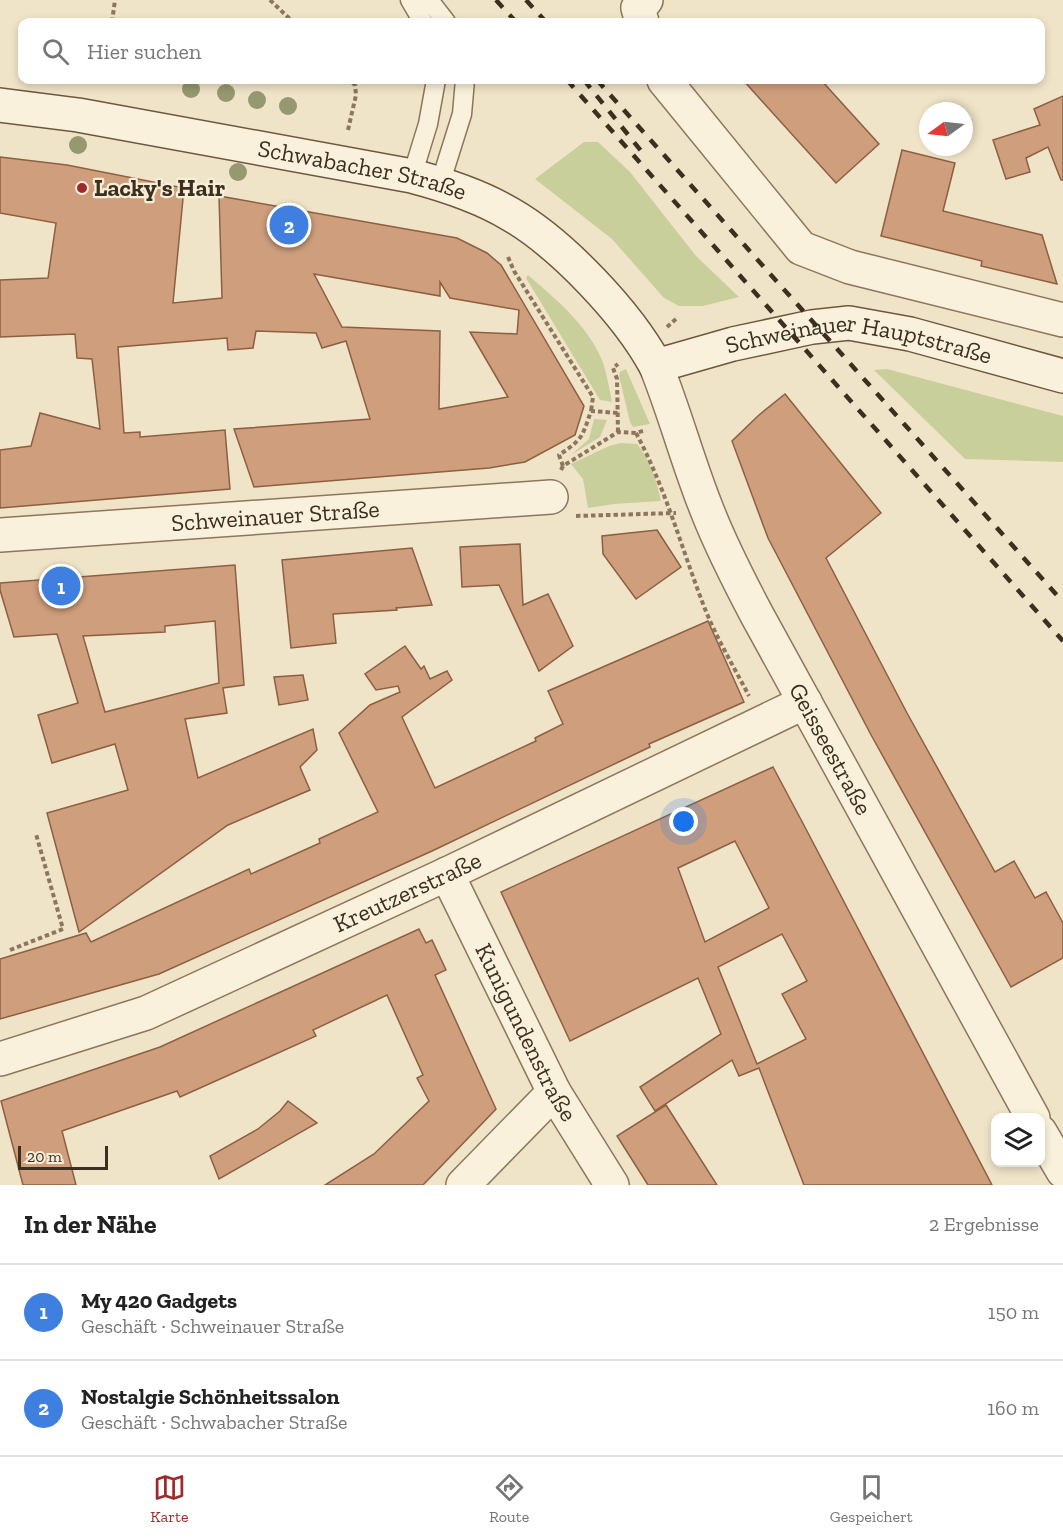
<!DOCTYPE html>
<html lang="de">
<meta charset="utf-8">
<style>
:root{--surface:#fff;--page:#f2f2f2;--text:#222;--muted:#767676;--line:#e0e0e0;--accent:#9e2a2b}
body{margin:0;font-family:"Zilla Slab",serif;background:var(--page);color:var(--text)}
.controls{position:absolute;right:18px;bottom:18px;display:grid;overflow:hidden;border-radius:12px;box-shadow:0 3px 9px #0003}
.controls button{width:54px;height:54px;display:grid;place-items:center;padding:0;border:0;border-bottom:2px solid var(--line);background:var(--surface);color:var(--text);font:30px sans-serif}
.compass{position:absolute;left:919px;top:102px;width:54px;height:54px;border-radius:50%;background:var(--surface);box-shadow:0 3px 9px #0003;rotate:255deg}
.scale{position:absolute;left:18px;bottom:15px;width:90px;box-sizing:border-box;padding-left:6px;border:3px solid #3d2e20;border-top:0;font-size:16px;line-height:21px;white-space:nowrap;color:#3d2e20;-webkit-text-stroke:4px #f7eed8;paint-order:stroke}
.you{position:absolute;left:684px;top:822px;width:21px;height:21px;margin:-15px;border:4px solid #fff;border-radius:50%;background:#1a73e8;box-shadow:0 0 0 9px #1a73e833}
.badge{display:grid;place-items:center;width:39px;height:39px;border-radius:50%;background:var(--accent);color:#fff;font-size:20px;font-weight:700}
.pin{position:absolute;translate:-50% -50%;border:3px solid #fff;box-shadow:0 2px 6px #0006}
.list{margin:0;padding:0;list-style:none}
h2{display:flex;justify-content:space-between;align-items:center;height:78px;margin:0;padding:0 24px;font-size:26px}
h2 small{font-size:20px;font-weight:400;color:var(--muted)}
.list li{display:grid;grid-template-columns:39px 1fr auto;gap:18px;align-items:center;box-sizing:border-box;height:96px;padding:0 24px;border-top:2px solid var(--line)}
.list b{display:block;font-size:22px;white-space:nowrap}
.list p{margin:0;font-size:20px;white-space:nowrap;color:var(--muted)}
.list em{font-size:20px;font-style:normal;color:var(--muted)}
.icon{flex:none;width:33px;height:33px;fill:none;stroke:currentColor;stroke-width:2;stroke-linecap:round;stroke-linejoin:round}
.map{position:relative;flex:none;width:1063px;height:1185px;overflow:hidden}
.search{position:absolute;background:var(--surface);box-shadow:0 3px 9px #0003;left:18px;right:18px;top:18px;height:66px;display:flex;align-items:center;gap:15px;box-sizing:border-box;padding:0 21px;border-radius:12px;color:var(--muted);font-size:22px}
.sheet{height:270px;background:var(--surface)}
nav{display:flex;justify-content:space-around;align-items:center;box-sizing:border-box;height:84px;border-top:2px solid var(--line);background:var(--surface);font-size:16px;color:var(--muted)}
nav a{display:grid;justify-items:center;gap:3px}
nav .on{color:var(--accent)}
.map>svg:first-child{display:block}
</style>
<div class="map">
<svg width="1063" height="1185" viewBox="0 0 1063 1185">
<rect width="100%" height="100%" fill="#f0e4c8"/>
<g fill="#c9cf9b">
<path d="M 584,142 L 598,142 L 630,172 L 696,256 L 739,297 L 703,306 L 679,306 L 664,298 L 612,239 L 535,179 Z"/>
<path d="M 528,275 C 556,299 588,326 602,360 C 607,374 609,387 612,402 L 600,400 L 526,278 Z"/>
<path d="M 626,369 L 650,424 L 633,427 L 630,422 L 619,376 L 620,372 Z"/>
<path d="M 887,369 L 1063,416 L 1063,462 L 965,459 L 874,370 Z"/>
<path d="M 594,419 L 607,420 L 600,437 L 571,455 L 589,439 Z"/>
<path d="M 621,443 L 637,444 C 650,460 657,482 661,501 L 614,504 L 588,508 L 583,479 L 571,464 L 609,446 Z"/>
</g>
<g fill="#cf9f7d" stroke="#8d5f41" stroke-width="1.5" fill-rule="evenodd">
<path d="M 743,80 L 821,80 L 879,144 L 836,183 Z"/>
<path d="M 1063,96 L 1063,180 L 1061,180 L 1048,147 L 1026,158 L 1030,172 L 1006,179 L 993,140 L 1040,125 L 1034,109 Z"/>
<path d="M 902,150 L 955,163 L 943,211 L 1042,235 L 1057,284 L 981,266 L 982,261 L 881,236 Z"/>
<path d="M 0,157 L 67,165 L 184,188 L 173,303 L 222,298 L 219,196 L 457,238 L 487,253 L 501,265 L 584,406 L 575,435 L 525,462 L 489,468 L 254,487 L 234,429 L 370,419 L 346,341 L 322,348 L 316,333 L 256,331 L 253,348 L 228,350 L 227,338 L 118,347 L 124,433 L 140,432 L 140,437 L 225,430 L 230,489 L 0,508 L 0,450 L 31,446 L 40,413 L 100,429 L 92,359 L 77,358 L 75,334 L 0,337 L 0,280 L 48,278 L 56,223 L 0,213 ZM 314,274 L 440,296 L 440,282 L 450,298 L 519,310 L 517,334 L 470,332 L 508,397 L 439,409 L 440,331 L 342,327 Z"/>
<path d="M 785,394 L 881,513 L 826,558 L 907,713 L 995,872 L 1014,861 L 1035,898 L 1046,892 L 1063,923 L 1063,958 L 1011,987 L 870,733 L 768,538 L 732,441 L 759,415 Z"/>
<path d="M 657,530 L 681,567 L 636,599 L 603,554 L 602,536 Z"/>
<path d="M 520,544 L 523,605 L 548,594 L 573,646 L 539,671 L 499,585 L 462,587 L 460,547 Z"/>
<path d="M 412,548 L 432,605 L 396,608 L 397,610 L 333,614 L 336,643 L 291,648 L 282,560 Z"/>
<path d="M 235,565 L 244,685 L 223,688 L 227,713 L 185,719 L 198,778 L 313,729 L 317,750 L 300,767 L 310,790 L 228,825 L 79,932 L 47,813 L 128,790 L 115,744 L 52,763 L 38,715 L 78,703 L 57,634 L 14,637 L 0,590 L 0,583 ZM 215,621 L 219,683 L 105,712 L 83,636 L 165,632 L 165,626 Z"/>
<path d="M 708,621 L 744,702 L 649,744 L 650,747 L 432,851 L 159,974 L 0,1019 L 0,959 L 86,933 L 91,942 L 249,869 L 251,874 L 320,843 L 319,839 L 378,812 L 339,733 L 370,705 L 400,692 L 398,686 L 376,690 L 365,674 L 405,646 L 421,669 L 424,666 L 430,679 L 447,671 L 452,680 L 402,717 L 435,788 L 536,741 L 535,738 L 563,724 L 548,691 Z"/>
<path d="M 303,675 L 308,700 L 279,705 L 274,677 Z"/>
<path d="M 773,767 L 807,831 L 992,1185 L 804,1185 L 759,1068 L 739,1076 L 732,1060 L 655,1111 L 640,1087 L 721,1034 L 698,978 L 570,1041 L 501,892 ZM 735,841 L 769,908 L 705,942 L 678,868 ZM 782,934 L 807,981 L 782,994 L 806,1039 L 757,1064 L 718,967 Z"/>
<path d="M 419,929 L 426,943 L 432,940 L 446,970 L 435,975 L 496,1109 L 423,1185 L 325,1185 L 374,1154 L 429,1101 L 417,1078 L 423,1075 L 387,995 L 313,1030 L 316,1036 L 180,1097 L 177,1091 L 62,1131 L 76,1185 L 23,1185 L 1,1101 L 160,1047 Z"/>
<path d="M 288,1101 L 317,1123 L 219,1179 L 210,1156 L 258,1129 L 280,1111 Z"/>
<path d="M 666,1105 L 717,1185 L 648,1185 L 617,1136 Z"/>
</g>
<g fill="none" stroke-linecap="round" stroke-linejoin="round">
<g stroke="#8d765c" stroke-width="21">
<g id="service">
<path d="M 410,0 L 423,22"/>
<path d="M 429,0 L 446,22"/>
<path d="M 412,176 L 428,124 L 436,80"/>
<path d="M 440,184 L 462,114 L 465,80"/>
</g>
</g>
<g stroke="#8d765c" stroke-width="36">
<g id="minor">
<path d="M 642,22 L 638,8 L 646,0"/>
<path d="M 664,80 L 801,248 L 850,267 L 1063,320"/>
<path id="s1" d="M 0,535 L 551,497"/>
<path id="s2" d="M 447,874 L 554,1092 L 612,1185"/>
<path id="s3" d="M 0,1059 L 146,1013 L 447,874 L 805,702"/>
<path d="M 463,1185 L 554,1092"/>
</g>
</g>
<g stroke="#8d765c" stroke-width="36">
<g id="tertiary">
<path id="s4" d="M 656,366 C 675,413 688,463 707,510 C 721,546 739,581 757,615 L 1033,1118"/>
<path d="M 1040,1132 L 1063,1171"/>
</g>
</g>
<g stroke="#6f573f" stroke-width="36">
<g id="secondary">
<path id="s5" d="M 0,105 L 78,115 L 412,176 C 446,185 480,196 510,214 C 562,244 628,314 656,366 L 733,344 L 812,327 L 849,323 L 910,334 L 1063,376"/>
</g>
</g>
<g stroke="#8d765c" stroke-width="4" stroke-dasharray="4.5 3" stroke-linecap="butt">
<path d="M 270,0 L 293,22"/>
<path d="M 112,22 L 115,0"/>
<path d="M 348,130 L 356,95 L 355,85 L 350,80"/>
<path d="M 508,257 L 514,271 L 593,397 L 591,411"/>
<path d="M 667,327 L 676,319"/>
<path d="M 618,432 L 617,379 L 613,368 L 618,364"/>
<path d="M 636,433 C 666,489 682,550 705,609 C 717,639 734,667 749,696"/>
<path d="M 563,466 L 559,455 C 583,439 582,437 591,411 L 618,413"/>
<path d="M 561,470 L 563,466 L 618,432 L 636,433 L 646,430"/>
<path d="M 576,516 L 676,513"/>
<path d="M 10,950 L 63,929 L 36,834"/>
</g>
<use href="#service" stroke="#faf1dc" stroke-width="18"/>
<use href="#minor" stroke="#faf1dc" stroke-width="33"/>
<use href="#tertiary" stroke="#faf1dc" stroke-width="33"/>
<use href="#secondary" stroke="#faf1dc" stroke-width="33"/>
<g stroke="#3d2e20" stroke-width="4.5" stroke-dasharray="10 10" stroke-linecap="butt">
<path d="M 496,0 L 516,22"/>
<path d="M 526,0 L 546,22"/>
<path d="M 567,80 L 1063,641"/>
<path d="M 584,80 L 642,152"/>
<path d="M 597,80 L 1063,602"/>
</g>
</g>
<g fill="#96986f">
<circle cx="191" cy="89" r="9"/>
<circle cx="226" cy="93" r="9"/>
<circle cx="257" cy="100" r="9"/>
<circle cx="288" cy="106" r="9"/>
<circle cx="78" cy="145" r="9"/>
<circle cx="238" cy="172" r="9"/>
</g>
<circle fill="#9e2a2b" stroke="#f7eed8" stroke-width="2" cx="82" cy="188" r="6"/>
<g text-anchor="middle" stroke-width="4.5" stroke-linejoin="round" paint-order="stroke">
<g font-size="24" fill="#3d2e20" stroke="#f7eed8">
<text dy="8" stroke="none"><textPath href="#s5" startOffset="368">Schwabacher Straße</textPath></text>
<text dy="8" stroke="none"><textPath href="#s5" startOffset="945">Schweinauer Hauptstraße</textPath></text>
<text dy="8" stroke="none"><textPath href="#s1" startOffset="276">Schweinauer Straße</textPath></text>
<text dy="8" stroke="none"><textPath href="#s4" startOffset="422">Geisseestraße</textPath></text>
<text dy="8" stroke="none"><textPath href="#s3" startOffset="441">Kreutzerstraße</textPath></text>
<text dy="8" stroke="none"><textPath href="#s2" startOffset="177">Kunigundenstraße</textPath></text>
</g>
<g font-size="24" font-weight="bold" fill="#3d2e20" stroke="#f7eed8" text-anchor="start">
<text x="94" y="196">Lacky's Hair</text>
</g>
</g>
</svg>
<div class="controls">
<button><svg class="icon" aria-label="layers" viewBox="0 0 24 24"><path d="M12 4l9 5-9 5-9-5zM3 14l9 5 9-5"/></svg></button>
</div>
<svg class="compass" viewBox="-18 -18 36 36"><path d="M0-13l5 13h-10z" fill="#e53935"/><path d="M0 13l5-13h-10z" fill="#767676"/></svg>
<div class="scale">20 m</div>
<div class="you"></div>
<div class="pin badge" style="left:61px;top:586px;background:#3f7fe0">1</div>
<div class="pin badge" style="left:289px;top:225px;background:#3f7fe0">2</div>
<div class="search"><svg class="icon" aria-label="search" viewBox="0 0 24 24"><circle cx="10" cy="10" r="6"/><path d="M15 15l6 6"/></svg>Hier suchen</div>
</div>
<section class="sheet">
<h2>In der Nähe<small>2 Ergebnisse</small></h2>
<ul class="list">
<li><span class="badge" style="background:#3f7fe0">1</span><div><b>My 420 Gadgets</b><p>Geschäft · Schweinauer Straße</p></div><em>150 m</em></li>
<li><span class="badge" style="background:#3f7fe0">2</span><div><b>Nostalgie Schönheitssalon</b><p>Geschäft · Schwabacher Straße</p></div><em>160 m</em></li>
</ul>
</section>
<nav>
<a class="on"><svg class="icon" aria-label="map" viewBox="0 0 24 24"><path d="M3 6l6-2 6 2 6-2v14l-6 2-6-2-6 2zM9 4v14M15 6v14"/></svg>Karte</a>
<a><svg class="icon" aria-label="directions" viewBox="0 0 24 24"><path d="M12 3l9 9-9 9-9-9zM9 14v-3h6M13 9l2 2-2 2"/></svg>Route</a>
<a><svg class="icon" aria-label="saved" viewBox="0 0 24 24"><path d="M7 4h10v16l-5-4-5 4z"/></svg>Gespeichert</a>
</nav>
